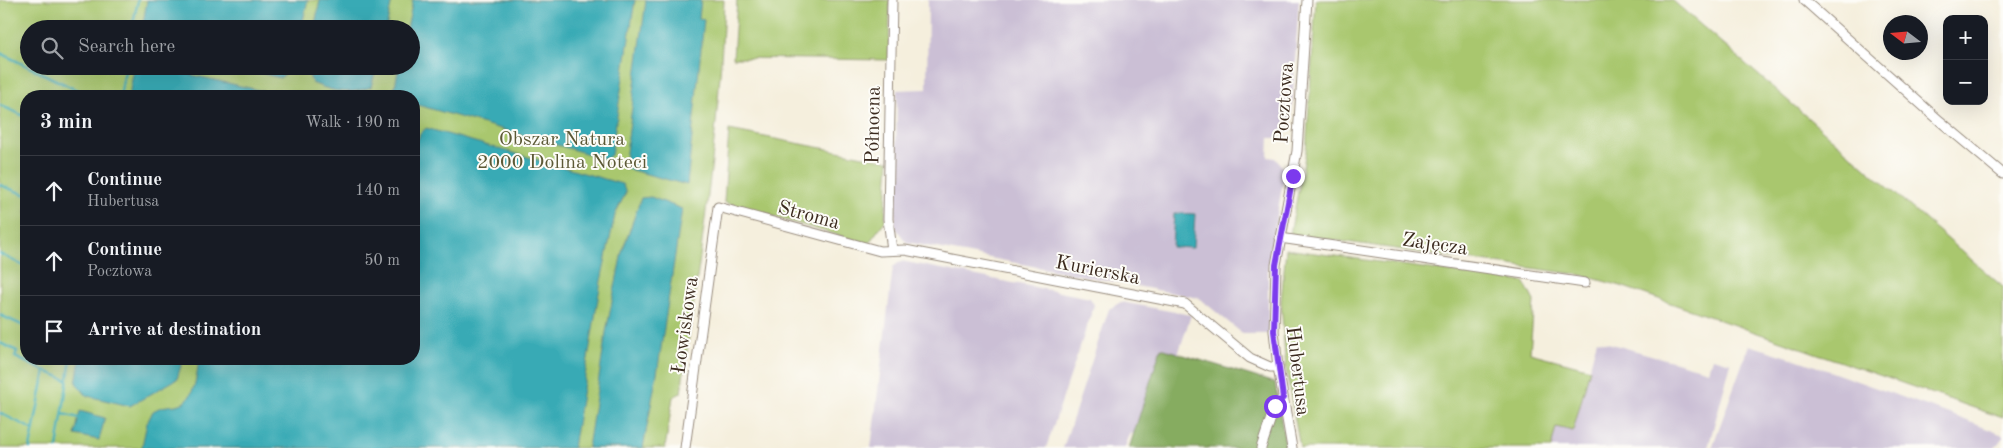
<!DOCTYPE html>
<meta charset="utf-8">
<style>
:root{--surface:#171b24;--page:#242831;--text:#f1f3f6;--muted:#9ea1a6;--line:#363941}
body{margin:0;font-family:"Old Standard TT",serif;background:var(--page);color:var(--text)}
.controls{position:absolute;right:15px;top:15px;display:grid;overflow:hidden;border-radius:10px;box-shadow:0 5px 20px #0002}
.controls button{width:45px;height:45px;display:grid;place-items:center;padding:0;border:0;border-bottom:1px solid var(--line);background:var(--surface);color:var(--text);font:25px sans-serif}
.compass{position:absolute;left:1883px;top:15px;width:45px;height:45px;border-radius:50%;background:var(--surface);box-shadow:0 5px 20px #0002;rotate:286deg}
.stop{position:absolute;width:15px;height:15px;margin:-11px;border:4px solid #7c3aed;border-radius:50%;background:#fff}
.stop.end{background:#7c3aed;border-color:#fff;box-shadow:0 1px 5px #0008}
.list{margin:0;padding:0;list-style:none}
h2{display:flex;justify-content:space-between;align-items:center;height:65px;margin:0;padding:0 20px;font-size:21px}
h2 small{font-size:16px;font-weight:400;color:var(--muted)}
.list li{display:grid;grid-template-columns:32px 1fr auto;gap:15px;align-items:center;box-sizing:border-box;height:70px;padding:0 20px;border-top:1px solid var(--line)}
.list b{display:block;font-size:19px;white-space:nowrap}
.list p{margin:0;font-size:16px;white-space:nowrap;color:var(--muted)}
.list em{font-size:16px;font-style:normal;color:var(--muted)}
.icon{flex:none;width:28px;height:28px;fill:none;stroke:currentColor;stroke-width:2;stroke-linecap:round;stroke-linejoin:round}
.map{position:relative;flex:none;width:2003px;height:448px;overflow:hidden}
.search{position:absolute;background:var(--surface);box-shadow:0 5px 20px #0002;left:20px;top:20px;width:400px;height:55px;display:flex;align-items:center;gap:12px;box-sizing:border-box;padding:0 18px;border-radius:28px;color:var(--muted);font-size:19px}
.panel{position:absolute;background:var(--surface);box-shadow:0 5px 20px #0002;left:20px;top:90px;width:400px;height:275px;border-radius:20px}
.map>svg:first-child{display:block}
</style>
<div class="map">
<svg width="2003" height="448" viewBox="0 0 2003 448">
<rect width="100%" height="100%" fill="#fdfcf7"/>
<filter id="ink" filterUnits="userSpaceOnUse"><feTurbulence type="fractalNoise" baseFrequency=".02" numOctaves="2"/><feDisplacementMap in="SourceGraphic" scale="10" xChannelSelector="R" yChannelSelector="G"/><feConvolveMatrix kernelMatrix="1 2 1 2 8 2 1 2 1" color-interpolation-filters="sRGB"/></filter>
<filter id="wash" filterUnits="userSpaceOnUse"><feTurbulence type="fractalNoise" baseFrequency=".0096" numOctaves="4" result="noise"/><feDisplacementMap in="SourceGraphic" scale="20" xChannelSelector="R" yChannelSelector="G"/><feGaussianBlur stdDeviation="1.12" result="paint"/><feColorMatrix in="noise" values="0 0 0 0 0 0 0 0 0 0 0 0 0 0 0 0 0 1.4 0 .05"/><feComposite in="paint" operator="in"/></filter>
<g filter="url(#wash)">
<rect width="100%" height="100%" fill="#f5efdd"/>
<g fill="#cbbfd5">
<path d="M 928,0 L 1299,0 L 1291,123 L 1276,138 L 1269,138 L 1268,157 L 1275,158 L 1285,170 L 1268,267 L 1268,334 L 1243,334 L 1199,298 L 906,242 L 895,227 L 897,90 L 927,89 Z"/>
<path d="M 901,261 L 1090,298 L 1094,305 L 1046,448 L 871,448 L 893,267 Z"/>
<path d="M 1121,302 L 1191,315 L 1150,439 L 1130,433 L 1125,448 L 1063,448 L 1109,309 Z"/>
<path d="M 1597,340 L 1708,371 L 1712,358 L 1731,363 L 1708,448 L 1551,448 L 1556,427 L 1573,431 Z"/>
<path d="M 1749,345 L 1801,361 L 1952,415 L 2003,435 L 2003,437 L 1995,448 L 1712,448 Z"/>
</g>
<g fill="#a9c76e" stroke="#727846" fill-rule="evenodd">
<path d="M 0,0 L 724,0 C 720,132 699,263 681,393 L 673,397 L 665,448 L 0,448 ZM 29,29 L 411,29 L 411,66 L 29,66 ZM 26,96 L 414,96 L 414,359 L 26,359 Z"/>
<path d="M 737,0 L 890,0 L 889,60 L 733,58 Z"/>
<path d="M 1316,0 L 1672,0 L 2003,287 L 2003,418 L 1720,320 L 1621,286 L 1581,275 L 1290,234 L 1306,151 Z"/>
<path d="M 729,130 L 889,161 L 885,221 L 868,244 L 724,202 Z"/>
<path d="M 1286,249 L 1524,282 L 1534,301 L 1530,353 L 1590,369 L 1573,431 L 1556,427 L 1551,448 L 1300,448 L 1286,369 L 1281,302 Z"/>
</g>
<path fill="#86ac61" stroke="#606b40" d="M 1161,348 L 1275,383 L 1286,448 L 1129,448 Z"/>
<g fill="#39aab5" stroke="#3a6a6a">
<path d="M 147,0 L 308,0 L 301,29 L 142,29 Z"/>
<path d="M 320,0 L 392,0 L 386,29 L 314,29 Z"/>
<path d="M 413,0 L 635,0 L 611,155 L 606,159 L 414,104 L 414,96 L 393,96 L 399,66 L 411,66 L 411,29 L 407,29 Z"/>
<path d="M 646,0 L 701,0 L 699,18 L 704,20 L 687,185 L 624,168 Z"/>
<path d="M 137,66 L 152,66 L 285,96 L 129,96 L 134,68 Z"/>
<path d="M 220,66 L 291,66 L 290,70 L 280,78 L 245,69 Z"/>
<path d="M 306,66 L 377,66 L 371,87 C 348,95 334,92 312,83 Z"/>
<path d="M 426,128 L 622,184 L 626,192 L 615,215 L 601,281 L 573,448 L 143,448 L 142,446 L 147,423 L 153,411 C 165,404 169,407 180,404 C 195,400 197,372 199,359 L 414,359 L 414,149 L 420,134 Z"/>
<path d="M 651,197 L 682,209 L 658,368 L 643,448 L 588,448 L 606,332 L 622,252 L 641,198 Z"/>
<path d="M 1174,213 L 1195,214 L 1193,248 L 1172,247 Z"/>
<path d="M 80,359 L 183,359 L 177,379 L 130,406 L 87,396 L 76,383 Z"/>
<path d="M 80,411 L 105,418 L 99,440 L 75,435 Z"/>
</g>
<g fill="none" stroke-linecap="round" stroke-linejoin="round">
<g stroke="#39aab5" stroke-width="2.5">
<path d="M 132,29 L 138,0"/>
<path d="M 0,53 L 89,96"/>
<path d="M 120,96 L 126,66"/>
<path d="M 0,105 L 26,117"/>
<path d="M 0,185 L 26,195"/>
<path d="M 0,254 L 26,267"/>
<path d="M 0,315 L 26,327"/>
<path d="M 0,343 L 17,351 L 15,357 L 45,371"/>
<path d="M 0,413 L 34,430"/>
<path d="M 63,414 L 79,418"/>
<path d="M 30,448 L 45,371 L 67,380"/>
<path d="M 57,448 L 71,359"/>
</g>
</g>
</g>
<g filter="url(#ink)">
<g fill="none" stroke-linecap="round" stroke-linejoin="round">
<g stroke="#988c7e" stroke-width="11">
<g id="street">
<path d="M 1804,0 L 1940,121 L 2003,174"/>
<path d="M 1280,238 L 1585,283"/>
<path d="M 892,250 L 888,219 L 892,0"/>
<path d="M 685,448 L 718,207 L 880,251 L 905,250 L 1185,304 L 1250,358 L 1270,367 L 1278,367"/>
<path d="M 1261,448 L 1275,406 L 1283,398"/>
<path d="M 1292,448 L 1278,367 L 1274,331 L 1275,301 L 1276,265 L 1297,151 L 1307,0"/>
</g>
</g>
<use href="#street" stroke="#fff" stroke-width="9"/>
</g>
</g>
<g fill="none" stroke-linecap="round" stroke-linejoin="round" filter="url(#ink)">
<path stroke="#7c3aed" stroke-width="6" d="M 1275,406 L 1283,398 L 1274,331 L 1276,265 L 1293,176"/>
</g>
<g text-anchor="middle" stroke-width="4" stroke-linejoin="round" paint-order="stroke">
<g font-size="20" fill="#3b2a1e" stroke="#fdfcf7">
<text transform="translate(1283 103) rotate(-86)" y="7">Pocztowa</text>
<text transform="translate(872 125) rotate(-89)" y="7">Północna</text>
<text transform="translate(809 214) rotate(15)" y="7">Stroma</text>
<text transform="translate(1435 243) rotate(8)" y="7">Zajęcza</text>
<text transform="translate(1098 269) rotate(11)" y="7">Kurierska</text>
<text transform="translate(684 325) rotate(-82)" y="7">Łowiskowa</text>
<text transform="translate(1299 371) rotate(83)" y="7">Hubertusa</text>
</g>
<g font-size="20" fill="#5c5936" stroke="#fdfcf7">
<text x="562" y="145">Obszar Natura<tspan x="562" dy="23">2000 Dolina Noteci</tspan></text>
</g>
</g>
</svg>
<div class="controls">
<button>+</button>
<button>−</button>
</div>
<svg class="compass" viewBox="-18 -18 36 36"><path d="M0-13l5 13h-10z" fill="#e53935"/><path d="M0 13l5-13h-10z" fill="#9ea1a6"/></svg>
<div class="stop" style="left:1275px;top:406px"></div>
<div class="stop end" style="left:1293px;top:176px"></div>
<div class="search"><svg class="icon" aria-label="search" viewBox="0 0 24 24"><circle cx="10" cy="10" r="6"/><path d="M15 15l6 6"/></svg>Search here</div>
<section class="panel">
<h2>3 min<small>Walk · 190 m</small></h2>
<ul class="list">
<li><svg class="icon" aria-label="ahead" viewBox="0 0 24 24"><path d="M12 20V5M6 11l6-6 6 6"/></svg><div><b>Continue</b><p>Hubertusa</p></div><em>140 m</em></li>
<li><svg class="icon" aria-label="ahead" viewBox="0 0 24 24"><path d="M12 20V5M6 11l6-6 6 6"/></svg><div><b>Continue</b><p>Pocztowa</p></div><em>50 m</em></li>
<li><svg class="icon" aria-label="arrive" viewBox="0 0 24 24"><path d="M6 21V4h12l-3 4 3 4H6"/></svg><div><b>Arrive at destination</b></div></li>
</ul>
</section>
</div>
